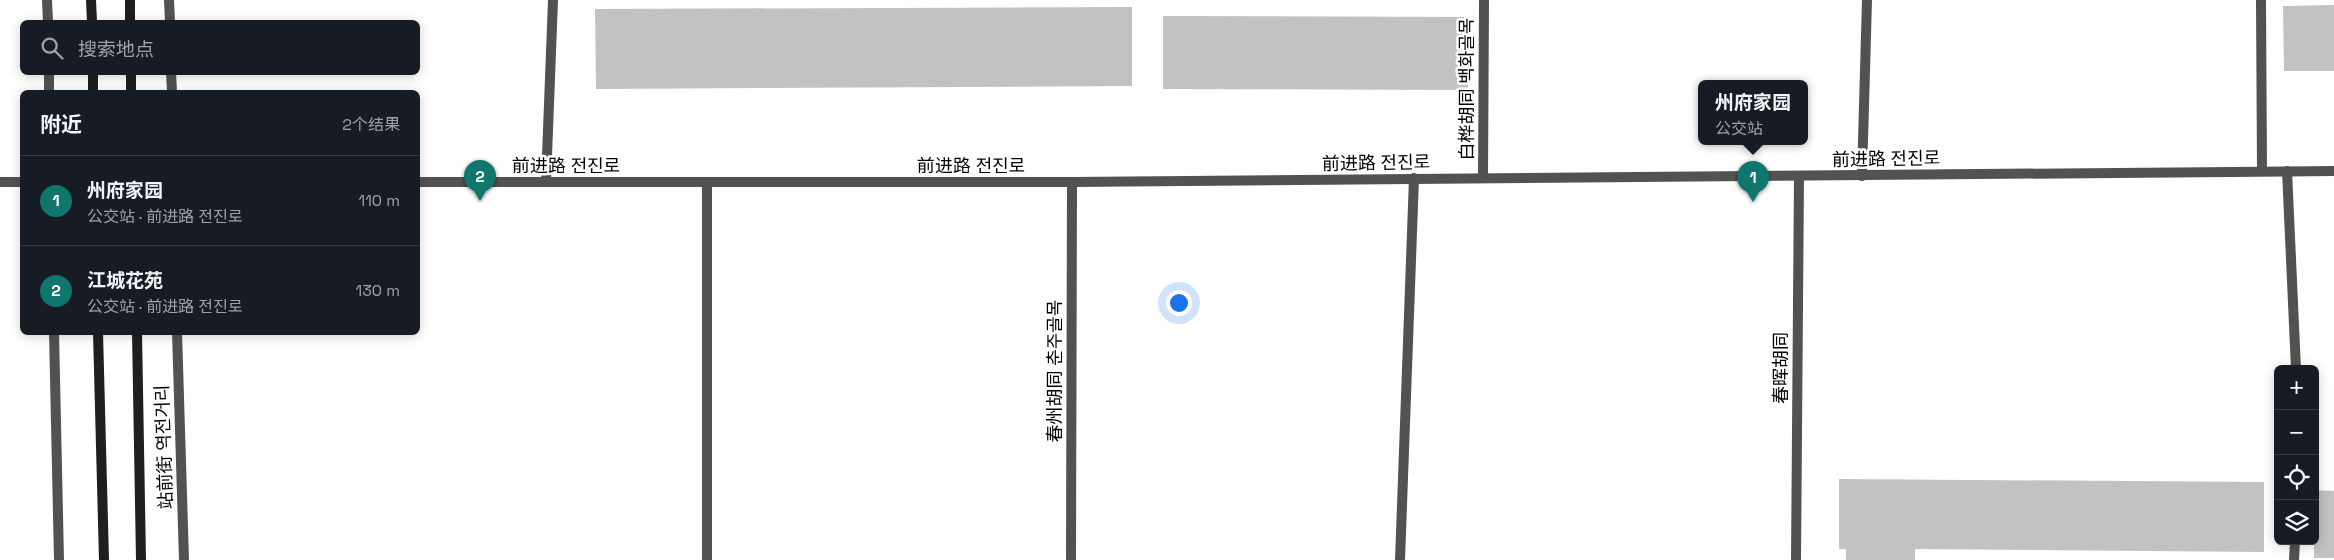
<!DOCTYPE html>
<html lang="zh">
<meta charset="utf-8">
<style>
:root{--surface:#171b24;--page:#20242c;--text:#f1f3f6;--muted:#9ea1a6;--line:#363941;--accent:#0f766e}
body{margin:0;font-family:"Space Grotesk","Noto Sans SC","Noto Sans KR",sans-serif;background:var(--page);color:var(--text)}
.controls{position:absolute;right:15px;bottom:15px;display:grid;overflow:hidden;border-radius:8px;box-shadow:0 2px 12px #0003}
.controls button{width:45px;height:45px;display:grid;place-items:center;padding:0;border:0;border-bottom:1px solid var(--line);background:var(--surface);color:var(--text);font:25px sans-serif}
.you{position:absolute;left:1178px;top:302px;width:18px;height:18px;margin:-12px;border:4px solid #fff;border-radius:50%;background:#1a73e8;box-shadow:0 0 0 8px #1a73e833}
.badge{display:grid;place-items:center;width:32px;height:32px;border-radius:50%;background:var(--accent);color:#fff;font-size:16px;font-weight:700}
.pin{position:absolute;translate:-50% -41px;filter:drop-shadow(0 1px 2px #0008)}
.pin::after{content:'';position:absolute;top:26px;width:18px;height:15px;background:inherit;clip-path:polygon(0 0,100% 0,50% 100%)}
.popup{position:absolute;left:1698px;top:80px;width:110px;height:65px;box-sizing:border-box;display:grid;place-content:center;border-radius:8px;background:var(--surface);filter:drop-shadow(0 1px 4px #0005);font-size:16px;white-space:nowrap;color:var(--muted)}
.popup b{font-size:19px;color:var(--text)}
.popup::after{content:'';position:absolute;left:50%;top:100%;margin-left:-10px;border:10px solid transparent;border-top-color:var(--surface)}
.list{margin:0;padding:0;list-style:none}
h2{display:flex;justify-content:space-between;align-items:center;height:65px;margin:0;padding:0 20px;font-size:21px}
h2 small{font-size:16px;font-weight:400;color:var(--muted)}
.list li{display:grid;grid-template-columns:32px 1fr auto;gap:15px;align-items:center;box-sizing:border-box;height:90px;padding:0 20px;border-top:1px solid var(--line)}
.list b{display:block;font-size:19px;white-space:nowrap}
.list p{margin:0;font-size:16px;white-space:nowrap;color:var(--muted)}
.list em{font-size:16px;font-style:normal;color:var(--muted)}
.icon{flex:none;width:28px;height:28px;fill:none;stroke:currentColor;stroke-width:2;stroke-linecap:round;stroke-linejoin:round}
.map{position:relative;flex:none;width:2334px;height:560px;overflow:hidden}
.search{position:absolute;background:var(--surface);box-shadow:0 2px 12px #0003;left:20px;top:20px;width:400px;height:55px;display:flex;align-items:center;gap:12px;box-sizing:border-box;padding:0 18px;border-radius:8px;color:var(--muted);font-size:19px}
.panel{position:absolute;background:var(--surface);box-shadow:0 2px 12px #0003;left:20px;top:90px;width:400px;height:245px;border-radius:8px}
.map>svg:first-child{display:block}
</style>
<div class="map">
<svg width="2334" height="560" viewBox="0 0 2334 560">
<rect width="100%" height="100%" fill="#fff"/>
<g fill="#c2c2c2">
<path d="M 2334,5 L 2334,71 L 2284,71 L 2283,6 Z"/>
<path d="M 1132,7 L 1132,86 L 596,89 L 595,9 Z"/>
<path d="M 1163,16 L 1469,17 L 1468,90 L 1163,89 Z"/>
<path d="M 1839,479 L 2264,482 L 2264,552 L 1915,549 L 1915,560 L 1846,560 L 1846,549 L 1839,549 Z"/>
<path d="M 2315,490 L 2334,491 L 2334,558 L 2314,558 Z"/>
</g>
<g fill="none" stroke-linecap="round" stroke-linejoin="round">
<g stroke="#525252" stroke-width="10">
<path d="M 2261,0 L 2262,170"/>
<path d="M 2287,171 L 2296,369"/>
<path d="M 1862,176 L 1867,0"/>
<path d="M 707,182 L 707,560"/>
<path d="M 1400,560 L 1414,178"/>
<path d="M 2294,560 L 2295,541"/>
</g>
<g stroke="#525252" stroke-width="10">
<path d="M 1483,178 L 1484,0"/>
<path d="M 0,182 L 22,182"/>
<path d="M 546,182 L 553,0"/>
<path d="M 1071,560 L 1072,182"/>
<path d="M 1796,560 L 1799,176"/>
</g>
<g stroke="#525252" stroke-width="10">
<path d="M 47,0 L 48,22"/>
<path d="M 169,0 L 170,22"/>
<path d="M 49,72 L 49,92"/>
<path d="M 171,72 L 172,92"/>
<path d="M 418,182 L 1072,182 L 2334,171"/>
<path d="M 54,332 L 59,560"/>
<path d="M 177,332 L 184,560"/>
</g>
<g stroke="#1f1f1f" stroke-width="10">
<path d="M 91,0 L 92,22"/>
<path d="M 130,0 L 130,22"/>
<path d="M 93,72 L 93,92"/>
<path d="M 131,72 L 131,92"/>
<path d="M 98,332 L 104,560"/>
<path d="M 137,332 L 141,560"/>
</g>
</g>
<g text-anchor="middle" stroke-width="5" stroke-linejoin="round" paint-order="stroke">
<g font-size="18" fill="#000" stroke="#fff">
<text transform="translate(1467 89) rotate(-90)" y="6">白桦胡同 백화골목</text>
<text transform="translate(1886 159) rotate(-1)" y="6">前进路 전진로</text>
<text transform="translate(1376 163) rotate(-1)" y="6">前进路 전진로</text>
<text x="566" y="172">前进路 전진로</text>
<text x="971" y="172">前进路 전진로</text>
<text transform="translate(1781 368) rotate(-90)" y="6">春晖胡同</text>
<text transform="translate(1055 371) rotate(-90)" y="6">春州胡同 춘주골목</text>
<text transform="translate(164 447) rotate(-92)" y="6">站前街 역전거리</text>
</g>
</g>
</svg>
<div class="controls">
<button>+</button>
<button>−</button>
<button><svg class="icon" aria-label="locate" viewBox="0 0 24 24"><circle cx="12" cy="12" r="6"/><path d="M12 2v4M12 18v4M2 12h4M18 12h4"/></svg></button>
<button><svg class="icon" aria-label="layers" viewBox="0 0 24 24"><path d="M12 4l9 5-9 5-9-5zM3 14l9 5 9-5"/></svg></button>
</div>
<div class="you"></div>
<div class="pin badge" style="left:1753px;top:202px">1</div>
<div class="popup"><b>州府家园</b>公交站</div>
<div class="pin badge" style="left:480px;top:201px">2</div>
<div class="search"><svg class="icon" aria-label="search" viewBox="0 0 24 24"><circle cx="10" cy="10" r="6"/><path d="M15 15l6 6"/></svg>搜索地点</div>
<section class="panel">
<h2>附近<small>2个结果</small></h2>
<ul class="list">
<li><span class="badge">1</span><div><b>州府家园</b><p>公交站 · 前进路 전진로</p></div><em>110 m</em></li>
<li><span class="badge">2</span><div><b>江城花苑</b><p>公交站 · 前进路 전진로</p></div><em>130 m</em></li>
</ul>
</section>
</div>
